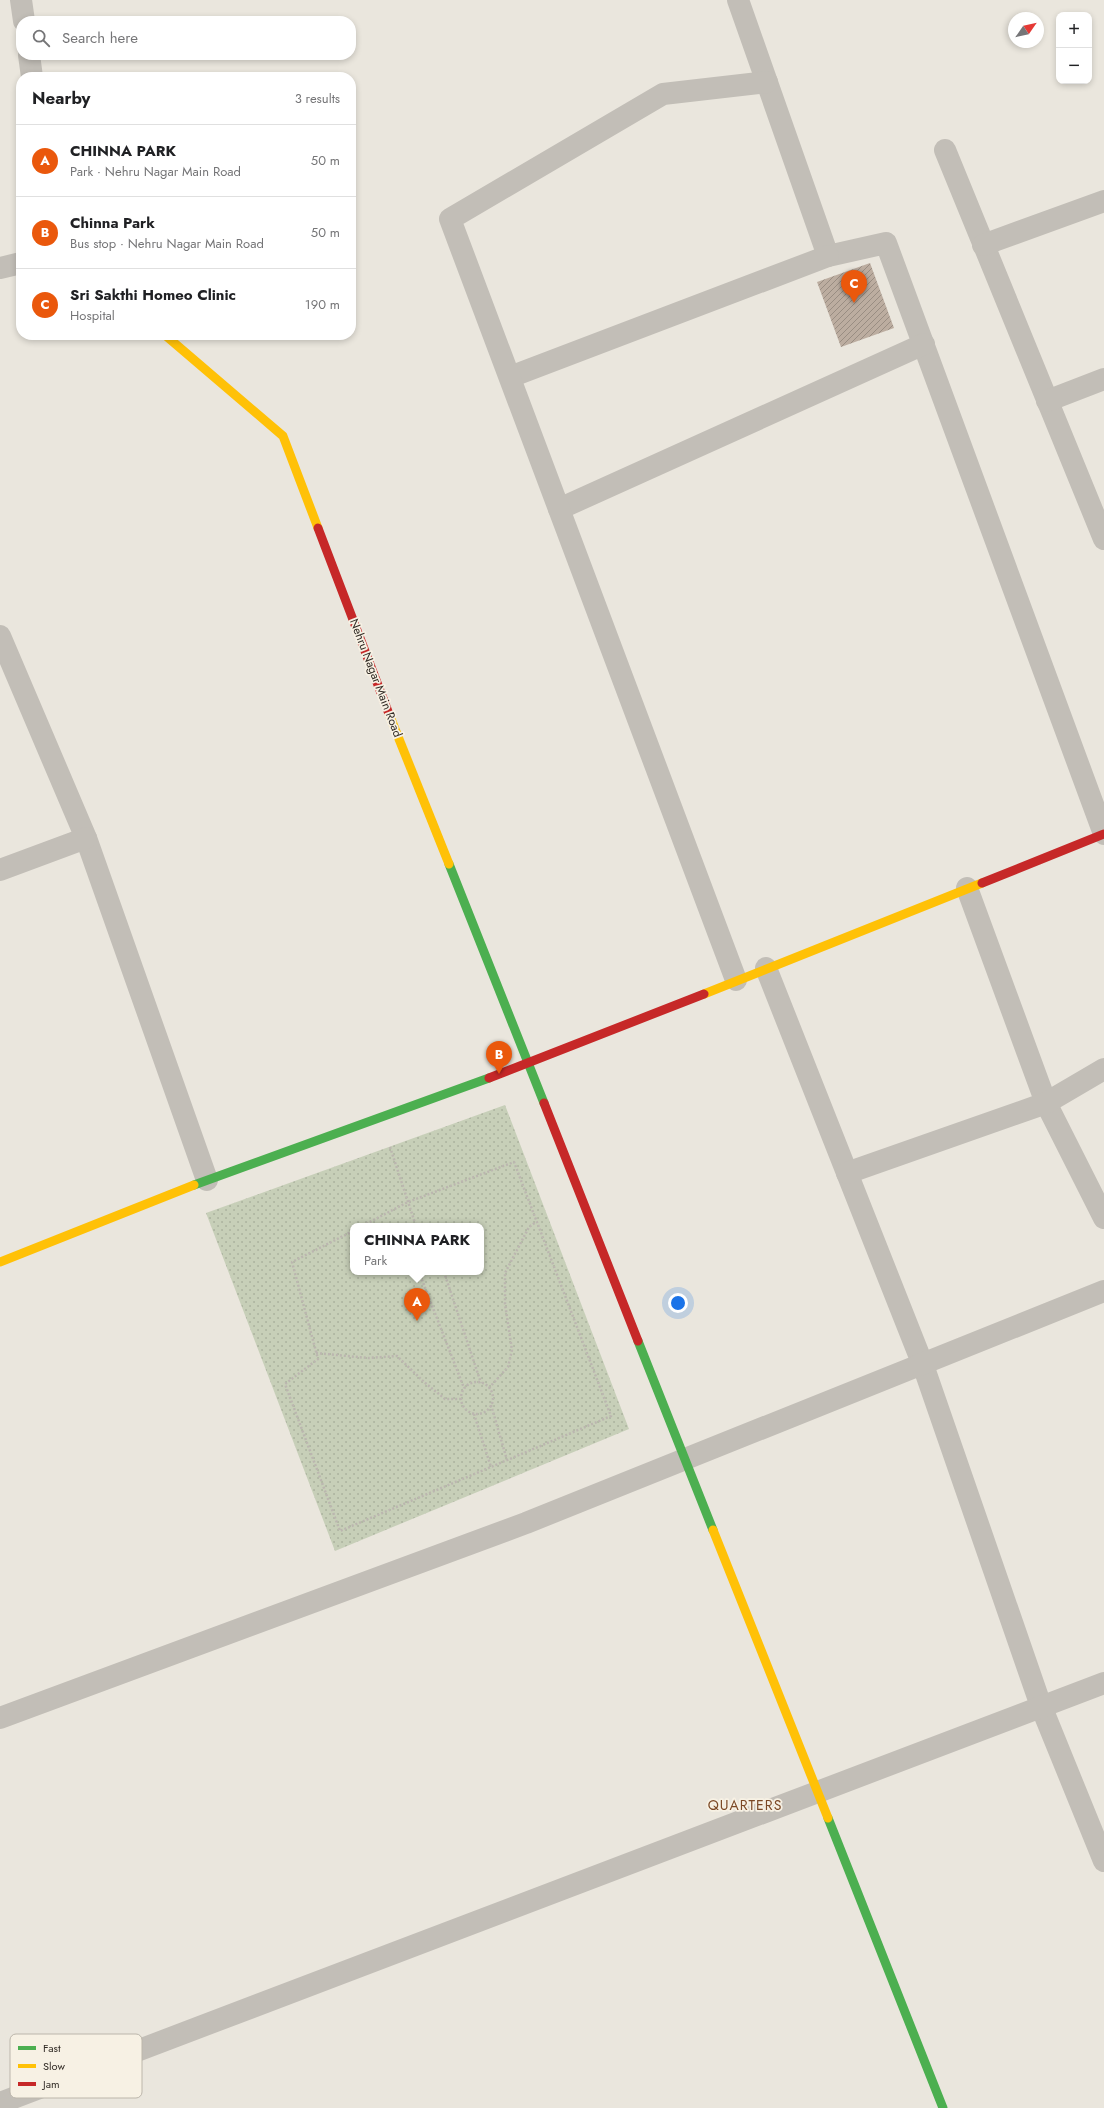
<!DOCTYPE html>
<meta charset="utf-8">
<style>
:root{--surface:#fff;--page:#f2f2f2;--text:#202124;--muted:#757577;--line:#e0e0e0;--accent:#ea580c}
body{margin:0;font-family:Jost,sans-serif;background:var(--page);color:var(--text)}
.controls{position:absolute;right:12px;top:12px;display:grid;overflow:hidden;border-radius:8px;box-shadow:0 2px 6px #0003}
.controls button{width:36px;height:36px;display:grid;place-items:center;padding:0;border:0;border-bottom:1px solid var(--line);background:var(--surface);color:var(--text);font:20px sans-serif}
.compass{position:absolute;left:1008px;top:12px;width:36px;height:36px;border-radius:50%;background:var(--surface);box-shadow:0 2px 6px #0003;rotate:56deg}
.you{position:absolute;left:678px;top:1303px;width:14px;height:14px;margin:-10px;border:3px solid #fff;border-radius:50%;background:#1a73e8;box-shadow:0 0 0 6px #1a73e833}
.badge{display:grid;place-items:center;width:26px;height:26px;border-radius:50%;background:var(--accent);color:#fff;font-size:13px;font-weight:700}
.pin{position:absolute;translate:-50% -33px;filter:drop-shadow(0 1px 2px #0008)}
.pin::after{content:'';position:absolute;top:21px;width:14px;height:12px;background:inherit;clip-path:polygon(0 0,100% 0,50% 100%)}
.popup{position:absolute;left:350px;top:1223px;width:134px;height:52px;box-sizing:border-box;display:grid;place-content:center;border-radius:8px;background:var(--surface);filter:drop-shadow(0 1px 3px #0005);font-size:13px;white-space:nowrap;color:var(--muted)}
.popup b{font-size:15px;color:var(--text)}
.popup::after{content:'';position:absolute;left:50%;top:100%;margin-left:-8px;border:8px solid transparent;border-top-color:var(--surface)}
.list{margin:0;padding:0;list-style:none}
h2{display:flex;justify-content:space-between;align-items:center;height:52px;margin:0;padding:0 16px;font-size:17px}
h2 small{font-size:13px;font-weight:400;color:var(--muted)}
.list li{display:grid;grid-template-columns:26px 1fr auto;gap:12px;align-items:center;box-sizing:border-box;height:72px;padding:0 16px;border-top:1px solid var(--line)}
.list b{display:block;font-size:15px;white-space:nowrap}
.list p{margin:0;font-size:13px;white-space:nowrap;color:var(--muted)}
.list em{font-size:13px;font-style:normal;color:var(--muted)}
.icon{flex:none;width:22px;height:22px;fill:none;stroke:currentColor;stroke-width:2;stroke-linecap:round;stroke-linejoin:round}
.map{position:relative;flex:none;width:1104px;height:2108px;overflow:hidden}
.search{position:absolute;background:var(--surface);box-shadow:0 2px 6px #0003;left:16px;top:16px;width:340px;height:44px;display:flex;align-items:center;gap:10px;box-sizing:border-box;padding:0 14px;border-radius:16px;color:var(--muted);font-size:15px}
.panel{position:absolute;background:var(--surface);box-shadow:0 2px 6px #0003;left:16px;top:72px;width:340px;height:268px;border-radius:16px}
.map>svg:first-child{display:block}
</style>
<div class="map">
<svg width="1104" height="2108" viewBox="0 0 1104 2108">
<defs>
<pattern id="park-dots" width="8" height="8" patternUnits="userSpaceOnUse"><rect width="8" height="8" fill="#c7cfb8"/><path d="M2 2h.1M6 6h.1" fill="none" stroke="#abb29e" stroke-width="1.8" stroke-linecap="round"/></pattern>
<pattern id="building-hatch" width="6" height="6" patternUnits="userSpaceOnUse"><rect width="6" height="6" fill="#bcada0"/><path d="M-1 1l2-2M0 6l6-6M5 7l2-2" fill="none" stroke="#998d82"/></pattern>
</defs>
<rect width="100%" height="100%" fill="#eae6dd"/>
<path fill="url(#park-dots)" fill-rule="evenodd" d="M 505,1105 L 629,1429 L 335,1551 L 206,1213 ZM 353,1226 L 481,1226 L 481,1272 L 353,1272 Z"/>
<path fill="url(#building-hatch)" d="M 870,263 L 894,328 L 841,347 L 817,282 Z"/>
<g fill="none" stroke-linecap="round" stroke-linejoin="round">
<g stroke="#bbb6af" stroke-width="2.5" stroke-dasharray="2 2" stroke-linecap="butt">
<path d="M 390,1147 L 416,1226"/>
<path d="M 353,1231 L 292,1262 L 318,1359 L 285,1384 L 340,1531 L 611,1416 L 514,1162 L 408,1202 L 362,1226"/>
<path d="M 419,1272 L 464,1388"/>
<path d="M 444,1272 L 481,1383"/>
<path d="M 316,1353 L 368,1358 L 397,1356 L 424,1382 L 445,1399 L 461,1399"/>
<circle cx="477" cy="1398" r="16"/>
<path d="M 489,1388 L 508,1367 L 512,1350 L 505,1304 L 505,1273 L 529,1227 L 536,1222"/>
<path d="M 491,1405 L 507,1460"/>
<path d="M 474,1414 L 491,1467"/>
</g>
<g stroke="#c2beb7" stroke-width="22">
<path d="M 21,0 L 24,21"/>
<path d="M 738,0 L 828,256 L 886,243 L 1104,834"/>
<path d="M 29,55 L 32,77"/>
<path d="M 945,150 L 1104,539"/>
<path d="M 983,245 L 1104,201"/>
<path d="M 0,268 L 21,263"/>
<path d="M 510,377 L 828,256"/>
<path d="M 1047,401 L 1104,379"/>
<path d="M 559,509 L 924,344"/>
<path d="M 0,636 L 86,838 L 207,1180"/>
<path d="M 0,870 L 86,838"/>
<path d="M 967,888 L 1046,1103 L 1104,1218"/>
<path d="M 766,968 L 923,1365 L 1041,1706 L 1104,1861"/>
<path d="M 736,980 L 450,219 L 663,94 L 767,82"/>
<path d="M 847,1173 L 1046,1103 L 1104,1069"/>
<path d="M 0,1718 L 526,1523 L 1104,1291"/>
<path d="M 0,2103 L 1104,1683"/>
</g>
<g stroke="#4caf50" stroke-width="9">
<path d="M 449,864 L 544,1103"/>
<path d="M 194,1185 L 489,1078"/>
<path d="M 638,1341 L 713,1530"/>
<path d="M 828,1818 L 943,2108"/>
</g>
<g stroke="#ffc107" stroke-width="9">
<path d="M 165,335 L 283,436 L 318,528"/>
<path d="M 389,714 L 449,864"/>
<path d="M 704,994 L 982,883"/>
<path d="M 0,1262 L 194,1185"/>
<path d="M 713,1530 L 828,1818"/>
</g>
<g stroke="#c62828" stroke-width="9">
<path d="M 318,528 L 389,714"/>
<path d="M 982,883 L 1104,834"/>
<path d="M 489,1078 L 704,994"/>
<path d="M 544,1103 L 638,1341"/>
</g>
</g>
<g text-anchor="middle" stroke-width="3.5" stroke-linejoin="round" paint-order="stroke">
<g font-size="12" fill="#322c26" stroke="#f7f1e4">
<text transform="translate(376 678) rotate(69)" y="4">Nehru Nagar Main Road</text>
</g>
<g font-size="14" letter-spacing="1" fill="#7b4825" stroke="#f7f1e4">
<text x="745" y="1810">QUARTERS</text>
</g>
</g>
<rect x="10" y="2034" width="132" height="64" rx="6" fill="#f7f1e4" stroke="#bcb6ab" stroke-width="1"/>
<rect x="18" y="2046" width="18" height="4" fill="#4caf50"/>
<rect x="18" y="2064" width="18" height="4" fill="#ffc107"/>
<rect x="18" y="2082" width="18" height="4" fill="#c62828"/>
<g font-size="11" fill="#322c26">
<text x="43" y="2052">Fast</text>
<text x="43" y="2070">Slow</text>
<text x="43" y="2088">Jam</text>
</g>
</svg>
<div class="controls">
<button>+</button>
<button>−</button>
</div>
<svg class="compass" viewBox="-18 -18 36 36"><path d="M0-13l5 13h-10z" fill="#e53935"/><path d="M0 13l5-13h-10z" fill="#757577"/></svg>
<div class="you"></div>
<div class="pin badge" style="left:417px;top:1321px">A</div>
<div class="popup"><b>CHINNA PARK</b>Park</div>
<div class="pin badge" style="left:499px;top:1074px">B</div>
<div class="pin badge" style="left:854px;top:303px">C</div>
<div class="search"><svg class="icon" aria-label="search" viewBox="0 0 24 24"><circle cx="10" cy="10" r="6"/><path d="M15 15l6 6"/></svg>Search here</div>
<section class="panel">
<h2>Nearby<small>3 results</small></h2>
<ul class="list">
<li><span class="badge">A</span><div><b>CHINNA PARK</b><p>Park · Nehru Nagar Main Road</p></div><em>50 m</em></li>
<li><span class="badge">B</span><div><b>Chinna Park</b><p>Bus stop · Nehru Nagar Main Road</p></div><em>50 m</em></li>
<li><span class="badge">C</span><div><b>Sri Sakthi Homeo Clinic</b><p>Hospital</p></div><em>190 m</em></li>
</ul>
</section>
</div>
